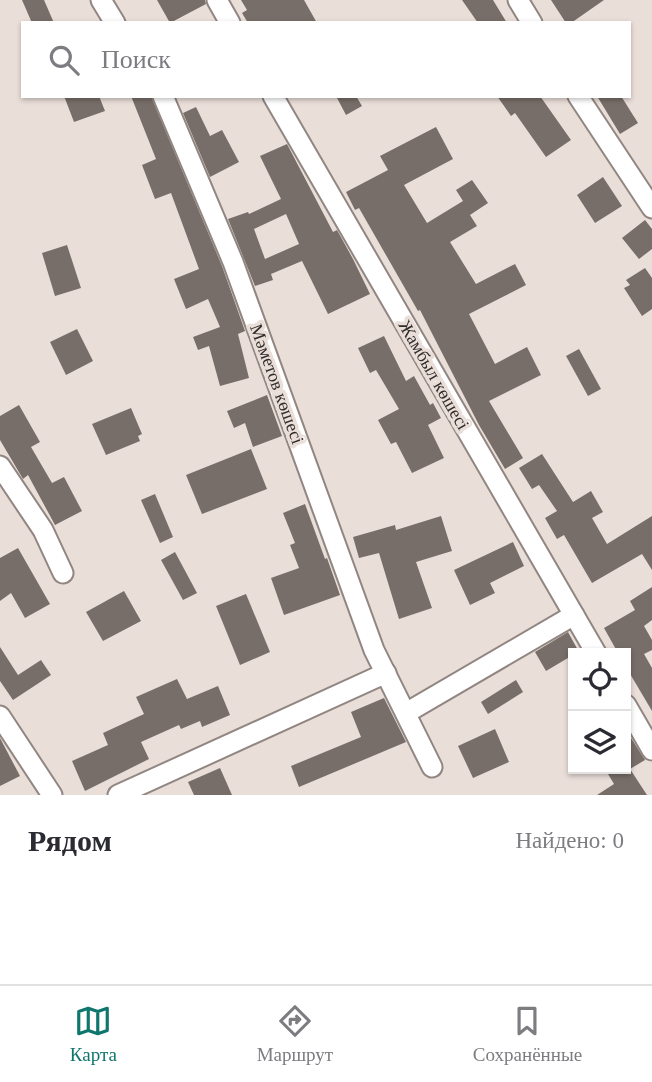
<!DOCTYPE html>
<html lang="ru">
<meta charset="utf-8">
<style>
:root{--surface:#fff;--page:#f7f7f7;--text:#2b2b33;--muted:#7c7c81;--line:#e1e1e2;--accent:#0f766e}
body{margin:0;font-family:"Times New Roman",serif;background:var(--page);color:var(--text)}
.controls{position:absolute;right:21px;bottom:21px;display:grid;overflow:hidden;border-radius:0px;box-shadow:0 2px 5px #0004}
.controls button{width:63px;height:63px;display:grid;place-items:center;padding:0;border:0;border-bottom:2px solid var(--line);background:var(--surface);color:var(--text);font:35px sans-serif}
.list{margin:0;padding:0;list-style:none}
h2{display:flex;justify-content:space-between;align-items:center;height:91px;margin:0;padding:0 28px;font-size:30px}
h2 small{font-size:23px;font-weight:400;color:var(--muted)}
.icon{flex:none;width:38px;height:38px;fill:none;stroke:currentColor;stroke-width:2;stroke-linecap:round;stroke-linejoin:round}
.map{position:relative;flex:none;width:652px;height:795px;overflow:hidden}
.search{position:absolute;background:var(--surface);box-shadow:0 2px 5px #0004;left:21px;right:21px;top:21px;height:77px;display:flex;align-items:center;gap:18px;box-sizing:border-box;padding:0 24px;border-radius:0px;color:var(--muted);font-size:26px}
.sheet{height:189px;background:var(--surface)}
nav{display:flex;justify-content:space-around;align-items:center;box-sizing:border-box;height:98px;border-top:2px solid var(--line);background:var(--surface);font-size:19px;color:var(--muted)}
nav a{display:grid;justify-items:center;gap:4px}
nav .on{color:var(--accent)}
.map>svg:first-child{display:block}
</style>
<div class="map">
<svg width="652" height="795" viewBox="0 0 652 795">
<rect width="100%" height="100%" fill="#eaded9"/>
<g fill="#786e69" fill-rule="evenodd">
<path d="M 22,0 L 44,0 L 54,23 L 32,23 Z"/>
<path d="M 157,0 L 205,0 L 206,4 L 170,23 Z"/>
<path d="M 241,0 L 304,0 L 317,23 L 248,23 L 242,13 L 247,10 Z"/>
<path d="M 462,0 L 493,0 L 507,23 L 478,23 Z"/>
<path d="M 551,0 L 604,0 L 571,23 L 566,23 Z"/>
<path d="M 64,96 L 99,96 L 105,111 L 74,122 Z"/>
<path d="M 131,96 L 151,96 L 222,266 L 245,331 L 238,334 L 249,378 L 220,386 L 209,346 L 198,350 L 193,337 L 220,327 L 208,299 L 186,309 L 174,279 L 199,269 L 171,193 L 155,199 L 142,165 L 156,159 Z"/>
<path d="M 336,96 L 356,96 L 362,106 L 346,115 Z"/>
<path d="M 497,96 L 540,96 L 571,140 L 546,157 L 515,113 L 511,116 Z"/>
<path d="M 597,96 L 621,96 L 638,123 L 620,134 Z"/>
<path d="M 196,107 L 210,136 L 222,130 L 239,162 L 210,177 L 183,113 Z"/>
<path d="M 436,127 L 453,159 L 404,185 L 427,223 L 463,201 L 456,190 L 472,180 L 488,203 L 470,215 L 477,226 L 450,242 L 476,284 L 515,264 L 526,285 L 469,314 L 495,364 L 527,347 L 541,375 L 489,401 L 523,458 L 505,469 L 479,425 L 420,310 L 418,311 L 359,208 L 355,210 L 346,192 L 388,170 L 380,156 Z"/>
<path d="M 287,144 L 333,232 L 337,230 L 353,259 L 370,294 L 328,314 L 302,261 L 271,274 L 273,280 L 255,286 L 228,219 L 248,212 L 249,214 L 281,199 L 260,156 ZM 286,214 L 299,244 L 265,259 L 254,229 Z"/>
<path d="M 603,177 L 622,206 L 595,223 L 577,195 Z"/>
<path d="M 645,220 L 652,229 L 652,249 L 639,259 L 622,238 Z"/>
<path d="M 67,245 L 81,288 L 55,296 L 42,253 Z"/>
<path d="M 645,268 L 652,278 L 652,309 L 642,316 L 624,288 L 630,285 L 626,280 Z"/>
<path d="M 77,329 L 93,361 L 66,375 L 50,342 Z"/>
<path d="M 384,336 L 406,381 L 414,376 L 430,405 L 433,403 L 441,418 L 428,425 L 444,458 L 412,473 L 396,442 L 391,444 L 378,420 L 399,409 L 376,370 L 370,373 L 358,348 Z"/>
<path d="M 579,349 L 601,389 L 588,396 L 566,356 Z"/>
<path d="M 267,395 L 282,436 L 253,447 L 245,423 L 234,428 L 227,411 Z"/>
<path d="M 19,405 L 40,442 L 31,447 L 52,483 L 64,477 L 82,511 L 55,525 L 28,475 L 23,479 L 0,440 L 0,416 Z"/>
<path d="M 131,408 L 142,434 L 138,436 L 140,441 L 106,455 L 92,424 Z"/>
<path d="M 251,449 L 267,489 L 202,514 L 186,475 Z"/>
<path d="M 542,454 L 573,502 L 591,491 L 603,512 L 592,518 L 607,544 L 652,516 L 652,570 L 642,554 L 592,583 L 564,535 L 557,539 L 545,518 L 557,511 L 539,485 L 532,489 L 519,468 Z"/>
<path d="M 155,494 L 173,537 L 160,543 L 141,500 Z"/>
<path d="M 305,504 L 325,559 L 327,558 L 340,595 L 284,615 L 271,578 L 299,568 L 290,545 L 295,543 L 283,513 Z"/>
<path d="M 441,516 L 452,551 L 416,562 L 432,608 L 399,619 L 379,553 L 359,558 L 353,537 L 395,525 L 396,530 Z"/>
<path d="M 513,542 L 524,566 L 490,583 L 495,593 L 470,605 L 454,570 Z"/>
<path d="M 18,548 L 50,604 L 25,618 L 11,593 L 0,601 L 0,558 Z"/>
<path d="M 175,552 L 197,593 L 183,600 L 161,560 Z"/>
<path d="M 652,587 L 652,620 L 644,626 L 652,640 L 652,650 L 644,654 L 652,668 L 652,711 L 626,667 L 626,653 L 618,653 L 604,628 L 635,610 L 630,601 Z"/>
<path d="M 124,591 L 141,621 L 103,641 L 86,612 Z"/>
<path d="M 246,594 L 270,652 L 240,665 L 216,606 Z"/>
<path d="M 568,632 L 579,652 L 573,653 L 573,655 L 546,671 L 535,652 Z"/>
<path d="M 0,647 L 18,675 L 41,660 L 51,675 L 13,700 L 0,681 Z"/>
<path d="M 177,679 L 187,699 L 218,686 L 230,715 L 202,727 L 200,721 L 181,729 L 179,725 L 141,742 L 149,759 L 85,791 L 72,761 L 108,745 L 103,733 L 144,714 L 136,697 Z"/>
<path d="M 516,680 L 523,692 L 488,714 L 481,702 Z"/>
<path d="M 384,698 L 406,742 L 299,787 L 291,766 L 361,737 L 351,712 Z"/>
<path d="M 495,729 L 509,762 L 473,778 L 458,746 Z"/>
<path d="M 626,730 L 645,760 L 630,769 L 647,795 L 597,795 L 614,784 L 605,769 L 626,769 Z"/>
<path d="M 0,738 L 20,776 L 0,786 Z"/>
<path d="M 220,768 L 232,795 L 194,795 L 188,782 Z"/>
</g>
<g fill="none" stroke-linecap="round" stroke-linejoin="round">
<g stroke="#918681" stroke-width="23">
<g id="minor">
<path d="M 101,0 L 115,23"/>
<path d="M 217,0 L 230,23"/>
<path d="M 518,0 L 532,23"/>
<path d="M 163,96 L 233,262 L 374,650 L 432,767"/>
<path d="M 273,96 L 596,653"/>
<path d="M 578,96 L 652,208"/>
<path d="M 0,466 L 43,530 L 63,573"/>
<path d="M 626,705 L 652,750"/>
<path d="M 406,713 L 574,615"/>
<path d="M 0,716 L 52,795"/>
<path d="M 118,795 L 386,673"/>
</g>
</g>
<use href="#minor" stroke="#fff" stroke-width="19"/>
</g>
<g text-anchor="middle" stroke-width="7" stroke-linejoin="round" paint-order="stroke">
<g font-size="18" fill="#302c2a" stroke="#eaded9">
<text transform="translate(434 375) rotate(60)" y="6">Жамбыл көшесі</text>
<text transform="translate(277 384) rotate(70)" y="6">Мәметов көшесі</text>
</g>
</g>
</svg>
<div class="controls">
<button><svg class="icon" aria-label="locate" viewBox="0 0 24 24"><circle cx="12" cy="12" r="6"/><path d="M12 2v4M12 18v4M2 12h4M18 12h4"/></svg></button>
<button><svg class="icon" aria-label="layers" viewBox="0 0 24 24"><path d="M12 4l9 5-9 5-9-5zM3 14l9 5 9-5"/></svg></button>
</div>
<div class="search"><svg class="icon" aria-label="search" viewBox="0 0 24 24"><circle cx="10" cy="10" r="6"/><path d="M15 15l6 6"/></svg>Поиск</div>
</div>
<section class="sheet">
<h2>Рядом<small>Найдено: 0</small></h2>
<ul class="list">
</ul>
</section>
<nav>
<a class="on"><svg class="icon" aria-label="map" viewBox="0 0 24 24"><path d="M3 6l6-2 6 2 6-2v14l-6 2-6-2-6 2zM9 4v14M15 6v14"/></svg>Карта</a>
<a><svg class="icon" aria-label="directions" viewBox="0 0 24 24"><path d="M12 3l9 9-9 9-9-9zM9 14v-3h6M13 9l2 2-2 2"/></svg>Маршрут</a>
<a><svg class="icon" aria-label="saved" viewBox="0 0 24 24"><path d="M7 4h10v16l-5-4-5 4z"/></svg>Сохранённые</a>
</nav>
